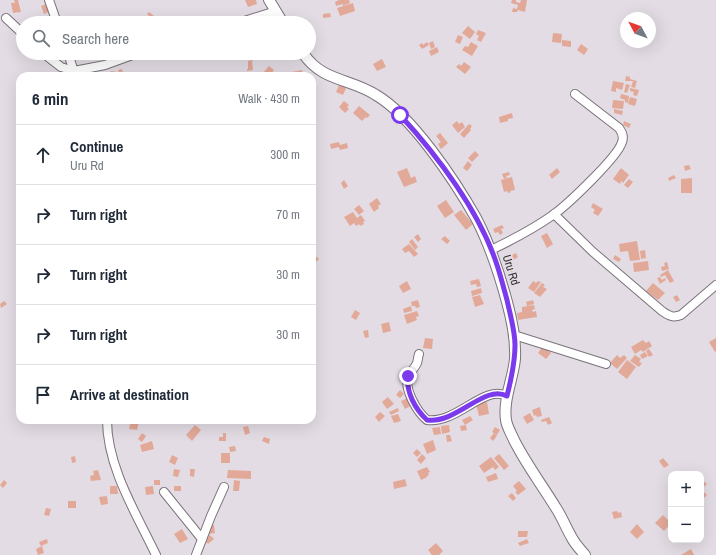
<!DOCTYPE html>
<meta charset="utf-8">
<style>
:root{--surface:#fff;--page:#f6f6f7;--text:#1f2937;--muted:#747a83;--line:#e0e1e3}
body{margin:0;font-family:"Archivo Narrow",sans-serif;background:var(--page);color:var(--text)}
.controls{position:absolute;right:12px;bottom:12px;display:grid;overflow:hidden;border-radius:8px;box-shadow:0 4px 16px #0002}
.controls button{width:36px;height:36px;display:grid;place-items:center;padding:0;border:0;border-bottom:1px solid var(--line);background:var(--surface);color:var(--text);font:20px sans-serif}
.compass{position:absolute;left:620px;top:12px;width:36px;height:36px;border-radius:50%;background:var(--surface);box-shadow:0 4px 16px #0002;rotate:311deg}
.stop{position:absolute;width:12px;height:12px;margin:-9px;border:3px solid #7c3aed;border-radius:50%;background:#fff}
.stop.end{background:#7c3aed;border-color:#fff;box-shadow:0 1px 4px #0008}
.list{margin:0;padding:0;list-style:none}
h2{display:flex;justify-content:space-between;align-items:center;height:52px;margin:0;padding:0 16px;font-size:17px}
h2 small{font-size:13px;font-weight:400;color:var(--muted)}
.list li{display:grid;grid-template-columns:26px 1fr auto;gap:12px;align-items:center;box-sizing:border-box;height:60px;padding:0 16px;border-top:1px solid var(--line)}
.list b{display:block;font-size:15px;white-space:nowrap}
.list p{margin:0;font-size:13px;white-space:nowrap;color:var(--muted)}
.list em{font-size:13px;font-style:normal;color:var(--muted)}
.icon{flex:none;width:22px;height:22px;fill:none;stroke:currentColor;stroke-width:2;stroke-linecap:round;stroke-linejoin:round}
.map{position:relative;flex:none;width:716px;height:555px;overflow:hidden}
.search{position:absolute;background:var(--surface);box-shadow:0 4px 16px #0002;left:16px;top:16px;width:300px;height:44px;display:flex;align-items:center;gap:10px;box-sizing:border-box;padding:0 14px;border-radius:22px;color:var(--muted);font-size:15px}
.panel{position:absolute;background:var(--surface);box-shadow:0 4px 16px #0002;left:16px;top:72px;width:300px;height:352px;border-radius:12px}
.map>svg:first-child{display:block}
</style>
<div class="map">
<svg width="716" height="555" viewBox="0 0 716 555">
<rect width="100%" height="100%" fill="#e3dce4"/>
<g fill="#e3a998">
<path d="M 14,0 L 18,0 L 21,12 L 13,13 L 11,3 L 15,3 Z"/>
<path d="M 245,0 L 256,0 L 257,4 L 248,7 Z"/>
<path d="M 339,0 L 349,0 L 350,3 L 343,6 L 343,4 L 336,6 L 335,2 Z"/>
<path d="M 512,0 L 516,0 L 516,2 L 520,3 L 521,0 L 527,0 L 525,12 L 518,10 L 517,12 L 512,12 L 513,8 L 517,9 L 518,5 L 511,3 Z"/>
<path d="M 48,3 L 51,11 L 44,14 L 41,6 Z"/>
<path d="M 353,3 L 355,11 L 340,16 L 337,8 Z"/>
<path d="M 149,12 L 155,17 L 153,20 L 147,14 Z"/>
<path d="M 330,13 L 331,17 L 323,18 L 323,14 Z"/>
<path d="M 48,17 L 51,22 L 43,23 L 42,21 Z"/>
<path d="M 98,18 L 100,23 L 93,23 L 92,20 Z"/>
<path d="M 468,26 L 475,32 L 470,39 L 462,33 Z"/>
<path d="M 478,30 L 486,33 L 481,42 L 477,40 L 479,36 L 476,34 Z"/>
<path d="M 553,33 L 562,34 L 561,43 L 552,42 Z"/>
<path d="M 458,35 L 463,37 L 460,44 L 455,42 Z"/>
<path d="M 562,40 L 571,41 L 571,47 L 562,46 Z"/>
<path d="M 433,41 L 435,47 L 431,49 L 429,43 Z"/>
<path d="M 427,42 L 429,45 L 422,49 L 419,45 L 422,43 L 423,45 Z"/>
<path d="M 471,42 L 478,46 L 472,56 L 462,50 L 465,46 L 468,47 Z"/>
<path d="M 581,44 L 588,49 L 584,55 L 577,50 Z"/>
<path d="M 437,47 L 439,52 L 431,56 L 429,51 Z"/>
<path d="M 247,54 L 253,54 L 253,61 L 247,60 Z"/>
<path d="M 382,59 L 386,67 L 377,71 L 373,64 Z"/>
<path d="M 248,61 L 252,61 L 253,70 L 247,71 L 247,69 L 248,69 Z"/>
<path d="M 464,62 L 471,67 L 465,74 L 456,67 L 459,64 L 461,66 Z"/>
<path d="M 269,66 L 274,70 L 269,76 L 264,76 L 262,74 Z"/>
<path d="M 122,69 L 124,76 L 120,76 L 118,70 Z"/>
<path d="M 302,70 L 303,75 L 293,76 L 292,72 Z"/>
<path d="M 111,71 L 117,72 L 119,76 L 108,76 Z"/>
<path d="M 626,76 L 630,77 L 630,79 L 637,81 L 635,88 L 631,87 L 633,81 L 625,81 Z"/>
<path d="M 613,81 L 624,83 L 622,90 L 616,88 L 616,92 L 611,91 Z"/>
<path d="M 626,84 L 630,85 L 627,93 L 624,92 Z"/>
<path d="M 339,85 L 346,88 L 343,95 L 336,92 Z"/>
<path d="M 630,88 L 639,90 L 637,96 L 633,95 L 634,92 L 630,91 Z"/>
<path d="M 621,94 L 629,96 L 628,103 L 625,102 L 625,100 L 620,98 Z"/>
<path d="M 630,97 L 637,99 L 635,106 L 628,104 Z"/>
<path d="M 613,100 L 624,101 L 623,109 L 612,108 Z"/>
<path d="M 344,101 L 349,105 L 347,107 L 349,109 L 345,113 L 339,107 Z"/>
<path d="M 359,106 L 370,115 L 367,118 L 366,117 L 362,121 L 353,113 Z"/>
<path d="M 614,109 L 623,111 L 622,115 L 614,113 Z"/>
<path d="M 512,113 L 513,118 L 508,119 L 508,121 L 500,123 L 499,117 Z"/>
<path d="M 457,121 L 459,124 L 462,122 L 465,127 L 458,133 L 452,125 Z"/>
<path d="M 624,121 L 631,124 L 629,128 L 623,125 Z"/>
<path d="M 469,124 L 472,126 L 470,129 L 471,130 L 464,138 L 460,134 Z"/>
<path d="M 440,133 L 448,143 L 441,149 L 438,144 L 441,142 L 436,136 Z"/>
<path d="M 339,142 L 340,145 L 347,143 L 348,148 L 340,150 L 339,147 L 331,149 L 330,144 Z"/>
<path d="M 475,151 L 479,155 L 472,162 L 468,158 Z"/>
<path d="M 468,161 L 472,165 L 467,171 L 463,168 Z"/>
<path d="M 689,165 L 691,169 L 685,171 L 684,166 Z"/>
<path d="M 407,168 L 411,178 L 415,176 L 417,182 L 404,187 L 397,172 Z"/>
<path d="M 557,168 L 560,172 L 552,179 L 549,175 Z"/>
<path d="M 621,168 L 629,175 L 623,183 L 621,181 L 620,184 L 613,179 Z"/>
<path d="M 509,172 L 510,175 L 506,176 L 507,178 L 504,179 L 502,174 Z"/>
<path d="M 674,175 L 676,178 L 669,181 L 668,178 Z"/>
<path d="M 512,177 L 515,190 L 510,191 L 511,192 L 508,193 L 507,191 L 504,192 L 501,180 Z"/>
<path d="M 692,178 L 692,193 L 681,193 L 681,179 Z"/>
<path d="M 629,179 L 633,182 L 628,188 L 624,185 Z"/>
<path d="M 344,180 L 348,186 L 344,189 L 341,183 Z"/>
<path d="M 377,198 L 381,204 L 378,206 L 379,208 L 374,212 L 369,204 Z"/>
<path d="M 446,200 L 454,212 L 445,218 L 437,206 Z"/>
<path d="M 593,203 L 603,209 L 598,216 L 593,213 L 595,210 L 591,207 Z"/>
<path d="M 359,205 L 364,211 L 359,215 L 354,209 Z"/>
<path d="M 461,210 L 473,224 L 466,230 L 454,215 Z"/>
<path d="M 353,212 L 357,218 L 361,215 L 365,221 L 363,222 L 364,224 L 360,226 L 359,224 L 356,226 L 354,223 L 350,226 L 344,217 Z"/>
<path d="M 502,225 L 504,228 L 501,229 L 503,233 L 500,235 L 498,232 L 495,233 L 493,229 Z"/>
<path d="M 547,233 L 553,244 L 547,248 L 541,236 Z"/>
<path d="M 418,234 L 421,239 L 418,242 L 414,237 Z"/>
<path d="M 445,236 L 450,241 L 447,244 L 441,239 Z"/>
<path d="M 412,239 L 418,247 L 415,250 L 409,242 Z"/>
<path d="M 637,241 L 640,260 L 630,261 L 628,251 L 620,252 L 619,244 Z"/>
<path d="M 409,244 L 418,254 L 414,257 L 409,251 L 405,253 L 402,249 Z"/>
<path d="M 645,250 L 646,258 L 641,259 L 640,251 Z"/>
<path d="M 516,253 L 518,257 L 512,261 L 509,256 Z"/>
<path d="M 313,254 L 319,259 L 314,264 L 312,263 Z"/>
<path d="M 615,255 L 621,259 L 619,262 L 613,259 Z"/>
<path d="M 648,261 L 649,270 L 634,272 L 633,263 Z"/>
<path d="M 667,262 L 669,269 L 662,271 L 661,267 L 665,266 L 664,263 Z"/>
<path d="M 509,265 L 514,268 L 512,273 L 507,270 Z"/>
<path d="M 668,270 L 674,281 L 670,283 L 665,275 L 661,277 L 660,275 Z"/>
<path d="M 660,277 L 662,280 L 665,278 L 666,280 L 660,284 L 657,278 Z"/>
<path d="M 479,279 L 481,286 L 477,287 L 476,284 L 471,285 L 470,281 Z"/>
<path d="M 407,281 L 411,289 L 403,293 L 399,286 Z"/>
<path d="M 533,281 L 536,283 L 538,281 L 541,282 L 534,292 L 528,288 Z"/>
<path d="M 542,283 L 545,285 L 543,287 L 547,289 L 540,297 L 534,293 Z"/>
<path d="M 653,283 L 665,293 L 658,300 L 646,291 Z"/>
<path d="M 481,288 L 482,293 L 472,296 L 471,291 Z"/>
<path d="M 480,295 L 484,304 L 475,307 L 472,297 Z"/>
<path d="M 677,295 L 680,300 L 676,302 L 673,297 Z"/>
<path d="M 418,300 L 420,307 L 416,308 L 415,306 L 412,306 L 411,302 Z"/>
<path d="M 533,300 L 534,304 L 527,306 L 526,302 Z"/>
<path d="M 4,301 L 7,304 L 1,308 L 0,304 Z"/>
<path d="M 534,305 L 535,309 L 532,310 L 533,312 L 536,311 L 537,317 L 518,320 L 517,313 L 522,312 L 522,307 Z"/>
<path d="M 411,306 L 412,311 L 404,313 L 403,309 Z"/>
<path d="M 355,310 L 360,313 L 356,320 L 351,317 Z"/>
<path d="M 417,311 L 419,316 L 416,317 L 417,320 L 407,324 L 404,315 Z"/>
<path d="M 389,322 L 391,331 L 383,333 L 381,324 Z"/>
<path d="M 368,330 L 369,337 L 365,338 L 363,331 Z"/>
<path d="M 425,338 L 433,339 L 432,349 L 423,348 Z"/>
<path d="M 716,338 L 716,351 L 715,352 L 709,342 Z"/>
<path d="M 643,340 L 646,343 L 649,341 L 652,346 L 643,352 L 641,350 L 635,354 L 631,347 Z"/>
<path d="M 543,346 L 551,353 L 546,359 L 538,353 Z"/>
<path d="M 649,349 L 653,355 L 649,357 L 646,351 Z"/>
<path d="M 645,352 L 648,356 L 642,359 L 640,355 Z"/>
<path d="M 617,355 L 620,358 L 624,355 L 627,358 L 617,369 L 610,363 Z"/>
<path d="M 635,355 L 641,359 L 639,362 L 642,363 L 639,367 L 630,361 Z"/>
<path d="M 627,360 L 636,367 L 627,379 L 618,372 Z"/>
<path d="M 400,390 L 404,394 L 400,398 L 396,395 Z"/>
<path d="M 388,397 L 394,404 L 387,409 L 382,402 Z"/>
<path d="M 410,397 L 414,404 L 405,409 L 401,401 Z"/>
<path d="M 487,402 L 489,414 L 479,416 L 476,404 Z"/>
<path d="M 540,407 L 542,416 L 537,417 L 536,415 L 534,416 L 532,410 Z"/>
<path d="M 398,408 L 399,411 L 391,415 L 389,412 Z"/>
<path d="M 380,412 L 385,416 L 379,422 L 375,417 Z"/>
<path d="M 530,413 L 534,420 L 527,424 L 523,417 Z"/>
<path d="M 398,414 L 401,421 L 394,423 L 391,416 Z"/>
<path d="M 470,416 L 473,420 L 465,425 L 462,420 Z"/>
<path d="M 549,417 L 552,423 L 548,425 L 546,421 L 542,422 L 541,420 Z"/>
<path d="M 131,420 L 139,421 L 137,430 L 129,429 Z"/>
<path d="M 195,425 L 201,430 L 192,441 L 186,435 Z"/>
<path d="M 449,425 L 450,432 L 442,434 L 441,426 Z"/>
<path d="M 466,425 L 467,430 L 461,431 L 460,426 Z"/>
<path d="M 248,426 L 250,433 L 245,435 L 243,427 Z"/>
<path d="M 440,427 L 441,434 L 434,435 L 432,428 Z"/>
<path d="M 495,427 L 500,430 L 497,435 L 492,432 Z"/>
<path d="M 142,433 L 146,436 L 142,442 L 138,439 Z"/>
<path d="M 223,433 L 226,433 L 226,441 L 219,441 L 219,437 L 223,437 Z"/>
<path d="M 494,433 L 497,436 L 493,441 L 490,438 Z"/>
<path d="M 446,435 L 450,435 L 452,441 L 447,442 Z"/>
<path d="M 264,437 L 270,439 L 269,444 L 262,441 Z"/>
<path d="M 433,440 L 436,450 L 427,454 L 423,444 Z"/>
<path d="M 152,441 L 154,449 L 142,452 L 140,445 Z"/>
<path d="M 235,446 L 236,451 L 230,452 L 229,447 Z"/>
<path d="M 417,449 L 421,453 L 417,457 L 413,453 Z"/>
<rect x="221" y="453" width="9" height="10"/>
<path d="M 422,454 L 426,458 L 421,464 L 417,460 Z"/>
<path d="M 499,454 L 509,466 L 504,470 L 494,458 Z"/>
<path d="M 172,455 L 178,458 L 175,465 L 169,462 Z"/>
<path d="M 75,456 L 76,462 L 72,463 L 71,457 Z"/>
<path d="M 491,457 L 499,467 L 495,470 L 493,467 L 484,473 L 479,466 Z"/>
<path d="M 663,458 L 669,465 L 664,468 L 659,461 Z"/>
<path d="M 427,467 L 430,472 L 428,473 L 429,475 L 427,476 L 427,477 L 421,480 L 417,471 Z"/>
<path d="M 174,469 L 180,470 L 178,477 L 173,476 Z"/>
<path d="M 190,469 L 195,469 L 194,477 L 190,476 Z"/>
<path d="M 98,470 L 101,480 L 91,481 L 90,476 L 94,475 L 93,471 Z"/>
<path d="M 228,470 L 251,471 L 251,479 L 227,478 Z"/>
<path d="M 496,473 L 498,479 L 488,482 L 486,477 Z"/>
<path d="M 405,479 L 407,486 L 394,489 L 393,482 Z"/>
<path d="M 701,479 L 707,484 L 702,489 L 701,488 Z"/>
<path d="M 4,480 L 7,483 L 3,488 L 0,485 Z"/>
<rect x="154" y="480" width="6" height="5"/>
<path d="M 234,480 L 240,481 L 239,491 L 233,491 Z"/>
<path d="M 519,481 L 526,489 L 518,495 L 515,492 L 517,491 L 513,486 Z"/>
<path d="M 110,486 L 117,486 L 118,494 L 110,494 Z"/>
<path d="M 153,486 L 154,494 L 146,495 L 145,487 Z"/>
<rect x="174" y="486" width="7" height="5"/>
<path d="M 703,491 L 707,495 L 701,501 L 701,493 Z"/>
<path d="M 512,493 L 516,498 L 513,501 L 508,496 Z"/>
<path d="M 107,496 L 108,504 L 101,505 L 99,497 Z"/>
<rect x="68" y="501" width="8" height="7"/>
<path d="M 46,508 L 51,509 L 49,516 L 44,515 Z"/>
<path d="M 617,511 L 618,513 L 621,512 L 622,517 L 614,519 L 612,512 Z"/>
<path d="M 663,515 L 671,523 L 664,531 L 655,523 Z"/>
<path d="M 637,524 L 644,532 L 637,539 L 630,532 Z"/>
<path d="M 214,525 L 215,533 L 209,534 L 208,526 Z"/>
<path d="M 182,529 L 188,539 L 180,543 L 174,534 Z"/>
<path d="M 518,531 L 528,531 L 527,537 L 518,537 Z"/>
<path d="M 210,535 L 214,539 L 208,544 L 204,540 Z"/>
<path d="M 47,539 L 48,543 L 41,546 L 39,542 Z"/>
<path d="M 527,539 L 529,543 L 520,546 L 518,543 Z"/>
<path d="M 436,543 L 443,551 L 439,555 L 432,555 L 428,550 Z"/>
<path d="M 42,546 L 44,553 L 38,555 L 36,549 Z"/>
<path d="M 691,549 L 694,555 L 681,555 Z"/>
</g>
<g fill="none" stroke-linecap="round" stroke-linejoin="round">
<g stroke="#7a737a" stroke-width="10">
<g id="minor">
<path d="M 49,0 L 57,23"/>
<path d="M 6,18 L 23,34"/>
<path d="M 238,23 L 276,11"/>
<path d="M 43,53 L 61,67 L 74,71 L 105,65 L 138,53"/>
<path d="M 68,53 L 75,75"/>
<path d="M 554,214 L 593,252 L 662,311 C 669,316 673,318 681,315 L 716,285"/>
<path d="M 491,250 C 512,240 533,229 553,215 C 567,205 618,157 622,142 C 624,137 622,132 619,128 L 575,94"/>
<path d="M 514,335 L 606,364"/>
<path d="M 419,354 C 418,357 418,360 417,363 C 415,368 410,372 408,377 C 404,389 417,412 427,420 C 457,424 484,384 507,396"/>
<path d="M 107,420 C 107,467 136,513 156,555"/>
<path d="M 164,492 L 202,539"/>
<path d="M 196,555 L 211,516 L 224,487"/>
</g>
</g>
<g stroke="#7a737a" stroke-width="12">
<g id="tertiary">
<path d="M 269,0 L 283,23"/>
<path d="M 303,53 C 322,82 350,78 376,95 C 412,116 455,181 476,218 C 490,245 499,272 507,302 C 512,320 516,340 515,359 C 513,379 503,400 506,420 C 507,427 511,433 514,440 C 526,464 542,485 556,508 C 562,517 566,528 572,538 C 575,544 580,549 585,555"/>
</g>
</g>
<use href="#minor" stroke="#fff" stroke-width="8"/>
<use href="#tertiary" stroke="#fff" stroke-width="10"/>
</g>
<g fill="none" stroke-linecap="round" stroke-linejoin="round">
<path stroke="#7c3aed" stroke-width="5" d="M 400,115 C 437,155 480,212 497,265 C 501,277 504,289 507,300 C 510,314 515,331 515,345 C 515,363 511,380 507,396 C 484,384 457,424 427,420 C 415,409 406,392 408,376"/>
</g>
<g text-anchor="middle" stroke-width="3.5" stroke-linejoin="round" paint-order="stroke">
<g font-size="12" fill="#312e31" stroke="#e3dce4">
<text transform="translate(511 270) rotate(73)" y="4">Uru Rd</text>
</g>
</g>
</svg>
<div class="controls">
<button>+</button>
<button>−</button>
</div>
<svg class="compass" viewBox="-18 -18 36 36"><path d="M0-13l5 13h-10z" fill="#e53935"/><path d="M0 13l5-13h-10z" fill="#747a83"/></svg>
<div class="stop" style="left:400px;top:115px"></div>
<div class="stop end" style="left:408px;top:376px"></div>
<div class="search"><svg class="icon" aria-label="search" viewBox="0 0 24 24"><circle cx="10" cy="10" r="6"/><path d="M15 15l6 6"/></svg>Search here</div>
<section class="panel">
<h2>6 min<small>Walk · 430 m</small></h2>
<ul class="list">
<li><svg class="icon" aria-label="ahead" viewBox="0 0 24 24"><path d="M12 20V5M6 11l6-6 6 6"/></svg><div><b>Continue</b><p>Uru Rd</p></div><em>300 m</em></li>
<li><svg class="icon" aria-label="right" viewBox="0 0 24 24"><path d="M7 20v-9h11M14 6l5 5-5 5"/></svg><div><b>Turn right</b></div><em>70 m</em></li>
<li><svg class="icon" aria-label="right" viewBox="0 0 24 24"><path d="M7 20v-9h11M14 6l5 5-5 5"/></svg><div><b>Turn right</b></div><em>30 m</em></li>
<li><svg class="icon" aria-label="right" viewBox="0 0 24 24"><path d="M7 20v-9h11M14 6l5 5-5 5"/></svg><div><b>Turn right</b></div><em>30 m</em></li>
<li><svg class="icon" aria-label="arrive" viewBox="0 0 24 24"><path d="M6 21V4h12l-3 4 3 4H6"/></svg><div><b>Arrive at destination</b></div></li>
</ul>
</section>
</div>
